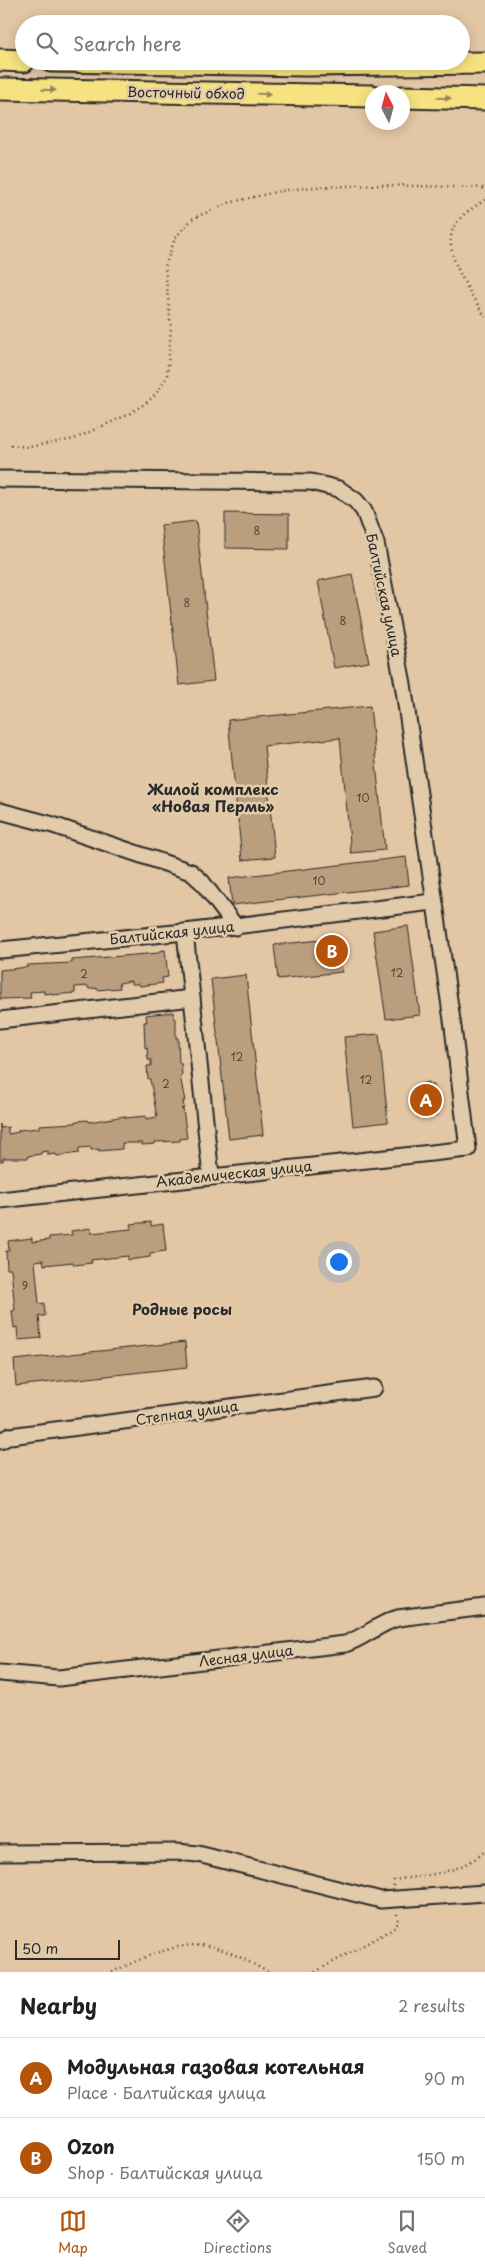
<!DOCTYPE html>
<meta charset="utf-8">
<style>
:root{--surface:#fff;--page:#f2f2f2;--text:#202124;--muted:#757577;--line:#e0e0e0;--accent:#b45309}
body{margin:0;font-family:"Playpen Sans",sans-serif;background:var(--page);color:var(--text)}
.compass{position:absolute;left:365px;top:85px;width:45px;height:45px;border-radius:50%;background:var(--surface);box-shadow:0 2px 12px #0003;rotate:354deg}
.scale{position:absolute;left:15px;bottom:12px;width:105px;box-sizing:border-box;padding-left:5px;border:2px solid #2b2b2b;border-top:0;font-size:14px;line-height:18px;white-space:nowrap;color:#2b2b2b;-webkit-text-stroke:4px #e2cbab;paint-order:stroke}
.you{position:absolute;left:338px;top:1261px;width:18px;height:18px;margin:-12px;border:4px solid #fff;border-radius:50%;background:#1a73e8;box-shadow:0 0 0 8px #1a73e833}
.badge{display:grid;place-items:center;width:32px;height:32px;border-radius:50%;background:var(--accent);color:#fff;font-size:16px;font-weight:700}
.pin{position:absolute;translate:-50% -50%;border:2px solid #fff;box-shadow:0 1px 5px #0006}
.list{margin:0;padding:0;list-style:none}
h2{display:flex;justify-content:space-between;align-items:center;height:65px;margin:0;padding:0 20px;font-size:21px}
h2 small{font-size:16px;font-weight:400;color:var(--muted)}
.list li{display:grid;grid-template-columns:32px 1fr auto;gap:15px;align-items:center;box-sizing:border-box;height:80px;padding:0 20px;border-top:1px solid var(--line)}
.list b{display:block;font-size:19px;white-space:nowrap}
.list p{margin:0;font-size:16px;white-space:nowrap;color:var(--muted)}
.list em{font-size:16px;font-style:normal;color:var(--muted)}
.icon{flex:none;width:28px;height:28px;fill:none;stroke:currentColor;stroke-width:2;stroke-linecap:round;stroke-linejoin:round}
.map{position:relative;flex:none;width:485px;height:1972px;overflow:hidden}
.search{position:absolute;background:var(--surface);box-shadow:0 2px 12px #0003;left:15px;right:15px;top:15px;height:55px;display:flex;align-items:center;gap:12px;box-sizing:border-box;padding:0 18px;border-radius:28px;color:var(--muted);font-size:19px}
.sheet{height:225px;background:var(--surface)}
nav{display:flex;justify-content:space-around;align-items:center;box-sizing:border-box;height:70px;border-top:1px solid var(--line);background:var(--surface);font-size:14px;color:var(--muted)}
nav a{display:grid;justify-items:center;gap:2px}
nav .on{color:var(--accent)}
.map>svg:first-child{display:block}
</style>
<div class="map">
<svg width="485" height="1972" viewBox="0 0 485 1972">
<rect width="100%" height="100%" fill="#e3c7a4"/>
<filter id="ink" filterUnits="userSpaceOnUse"><feTurbulence type="fractalNoise" baseFrequency=".02" numOctaves="2"/><feDisplacementMap in="SourceGraphic" scale="10" xChannelSelector="R" yChannelSelector="G"/><feConvolveMatrix kernelMatrix="1 2 1 2 8 2 1 2 1" color-interpolation-filters="sRGB"/></filter>
<g filter="url(#ink)">
<g fill="#bb9e7e" stroke="#2b2b2b">
<path d="M 225,513 L 289,514 L 289,549 L 225,548 Z"/>
<path d="M 196,521 L 214,681 L 179,685 L 161,525 Z"/>
<path d="M 352,574 L 369,662 L 334,668 L 318,581 Z"/>
<path d="M 370,706 L 385,850 L 351,853 L 340,738 L 264,746 L 275,857 L 242,860 L 228,720 Z"/>
<path d="M 406,857 L 409,885 L 232,905 L 229,878 Z"/>
<path d="M 408,926 L 420,1015 L 386,1019 L 373,931 Z"/>
<path d="M 338,938 L 342,972 L 278,979 L 274,945 Z"/>
<path d="M 165,950 L 168,977 L 162,978 L 163,983 L 140,986 L 139,984 L 131,984 L 131,981 L 119,983 L 120,988 L 97,990 L 97,988 L 89,989 L 88,986 L 75,987 L 75,993 L 52,995 L 52,993 L 44,994 L 44,991 L 30,992 L 31,998 L 0,999 L 0,970 L 28,967 L 27,965 L 72,963 L 72,960 L 159,953 L 159,951 Z"/>
<path d="M 246,975 L 263,1135 L 229,1139 L 211,979 Z"/>
<path d="M 173,1012 L 174,1019 L 176,1019 L 176,1038 L 178,1038 L 179,1063 L 181,1063 L 182,1075 L 180,1076 L 185,1101 L 183,1101 L 184,1108 L 181,1109 L 183,1109 L 187,1138 L 180,1139 L 180,1141 L 155,1142 L 155,1144 L 142,1145 L 142,1143 L 122,1143 L 122,1149 L 99,1151 L 99,1149 L 91,1150 L 91,1147 L 79,1148 L 79,1153 L 57,1156 L 56,1154 L 48,1155 L 48,1151 L 41,1152 L 41,1154 L 28,1156 L 28,1158 L 3,1158 L 3,1161 L 0,1161 L 0,1124 L 0,1128 L 8,1127 L 8,1134 L 19,1132 L 18,1130 L 39,1128 L 39,1125 L 76,1123 L 76,1121 L 88,1120 L 89,1122 L 125,1116 L 125,1118 L 146,1116 L 146,1119 L 157,1117 L 150,1079 L 148,1079 L 147,1066 L 151,1066 L 151,1060 L 148,1060 L 147,1047 L 145,1048 L 144,1022 L 147,1022 L 146,1015 Z"/>
<path d="M 379,1034 L 388,1122 L 353,1126 L 344,1037 Z"/>
<path d="M 428,1082 L 428,1085 L 434,1085 L 437,1115 L 418,1117 L 415,1086 Z"/>
<path d="M 151,1222 L 151,1226 L 163,1224 L 166,1251 L 150,1253 L 150,1257 L 128,1260 L 128,1256 L 91,1260 L 92,1263 L 74,1265 L 73,1262 L 44,1265 L 43,1260 L 35,1261 L 39,1304 L 44,1303 L 45,1316 L 39,1316 L 41,1338 L 18,1340 L 17,1327 L 14,1328 L 12,1311 L 15,1310 L 11,1269 L 7,1269 L 6,1251 L 9,1251 L 8,1241 L 32,1238 L 32,1242 L 49,1240 L 49,1237 L 72,1235 L 71,1231 L 91,1228 L 91,1233 L 131,1229 L 130,1224 Z"/>
<path d="M 185,1342 L 187,1367 L 16,1386 L 14,1360 Z"/>
</g>
<g fill="none" stroke-linecap="round" stroke-linejoin="round">
<g stroke="#2b2b2b" stroke-width="19">
<g id="minor">
<path d="M 0,479 L 311,482 L 339,489 L 356,501 L 364,511 L 376,543 L 403,684 L 453,1027 L 468,1149 L 0,1200"/>
<path d="M 0,811 L 53,825 L 191,872 L 202,882 L 236,927"/>
<path d="M 185,932 L 211,1176"/>
<path d="M 0,950 L 185,932 L 433,902"/>
<path d="M 0,1020 L 192,998"/>
<path d="M 0,1441 L 10,1436 L 374,1388"/>
<path d="M 0,1673 L 59,1678 L 345,1644 C 364,1638 379,1623 398,1618 L 485,1607"/>
<path d="M 0,1853 L 177,1852 L 198,1854 L 381,1900 L 485,1893"/>
</g>
</g>
<g stroke="#2b2b2b" stroke-width="25">
<g id="highway">
<path d="M 0,60 L 24,61"/>
<path d="M 51,61 L 305,65 L 485,63"/>
<path d="M 0,89 L 372,96"/>
<path d="M 402,97 L 485,99"/>
</g>
</g>
<g stroke="#2b2b2b" stroke-width="2.5" stroke-dasharray="1 4" stroke-linecap="butt">
<path d="M 485,200 C 474,207 462,214 455,225 C 439,250 472,294 485,317"/>
<path d="M 11,445 L 28,447 L 74,439 L 127,415 L 146,403 L 156,394 L 167,377 L 171,329 L 165,267 L 175,238 L 192,219 L 228,203 L 280,191 L 313,187 L 383,185 L 485,188"/>
<path d="M 394,1886 L 394,1880 C 426,1875 460,1874 485,1851"/>
<path d="M 112,1972 C 141,1959 175,1941 208,1946 C 229,1950 249,1962 268,1972"/>
<path d="M 315,1972 L 393,1929 L 398,1923 L 397,1914"/>
</g>
<use href="#minor" stroke="#e2cbab" stroke-width="15"/>
<use href="#highway" stroke="#f7e281" stroke-width="21"/>
</g>
<defs><path id="oneway-solid" d="M-6-.8H1V-3.2L6.5 0L1 3.2V.8H-6Z" transform="scale(1.25)"/></defs>
<g fill="#918656">
<use href="#oneway-solid" transform="translate(49 90) rotate(1)"/>
<use href="#oneway-solid" transform="translate(264 94) rotate(1)"/>
<use href="#oneway-solid" transform="translate(444 98) rotate(1)"/>
</g>
</g>
<g text-anchor="middle" stroke-width="5" stroke-linejoin="round" paint-order="stroke">
<g font-size="11" fill="#4f4840">
<text x="257" y="535">8</text>
<text x="187" y="607">8</text>
<text x="343" y="625">8</text>
<text x="363" y="802">10</text>
<text x="319" y="885">10</text>
<text x="397" y="977">12</text>
<text x="84" y="978">2</text>
<text x="237" y="1061">12</text>
<text x="366" y="1084">12</text>
<text x="166" y="1088">2</text>
<text x="25" y="1290">9</text>
</g>
<g font-size="14" fill="#2b2b2b" stroke="#e2cbab">
<text transform="translate(186 93) rotate(1)" y="5">Восточный обход</text>
<text transform="translate(384 595) rotate(78)" y="5">Балтийская улица</text>
<text transform="translate(172 933) rotate(-6)" y="5">Балтийская улица</text>
<text transform="translate(234 1174) rotate(-6)" y="5">Академическая улица</text>
<text transform="translate(187 1413) rotate(-8)" y="5">Степная улица</text>
<text transform="translate(246 1656) rotate(-7)" y="5">Лесная улица</text>
</g>
<g font-size="15" font-weight="bold" fill="#2b2b2b" stroke="#e2cbab">
<text x="213" y="795">Жилой комплекс<tspan x="213" dy="17">«Новая Пермь»</tspan></text>
<text x="182" y="1315">Родные росы</text>
</g>
</g>
</svg>
<svg class="compass" viewBox="-18 -18 36 36"><path d="M0-13l5 13h-10z" fill="#e53935"/><path d="M0 13l5-13h-10z" fill="#757577"/></svg>
<div class="scale">50 m</div>
<div class="you"></div>
<div class="pin badge" style="left:426px;top:1100px">A</div>
<div class="pin badge" style="left:332px;top:951px">B</div>
<div class="search"><svg class="icon" aria-label="search" viewBox="0 0 24 24"><circle cx="10" cy="10" r="6"/><path d="M15 15l6 6"/></svg>Search here</div>
</div>
<section class="sheet">
<h2>Nearby<small>2 results</small></h2>
<ul class="list">
<li><span class="badge">A</span><div><b>Модульная газовая котельная</b><p>Place · Балтийская улица</p></div><em>90 m</em></li>
<li><span class="badge">B</span><div><b>Ozon</b><p>Shop · Балтийская улица</p></div><em>150 m</em></li>
</ul>
</section>
<nav>
<a class="on"><svg class="icon" aria-label="map" viewBox="0 0 24 24"><path d="M3 6l6-2 6 2 6-2v14l-6 2-6-2-6 2zM9 4v14M15 6v14"/></svg>Map</a>
<a><svg class="icon" aria-label="directions" viewBox="0 0 24 24"><path d="M12 3l9 9-9 9-9-9zM9 14v-3h6M13 9l2 2-2 2"/></svg>Directions</a>
<a><svg class="icon" aria-label="saved" viewBox="0 0 24 24"><path d="M7 4h10v16l-5-4-5 4z"/></svg>Saved</a>
</nav>
